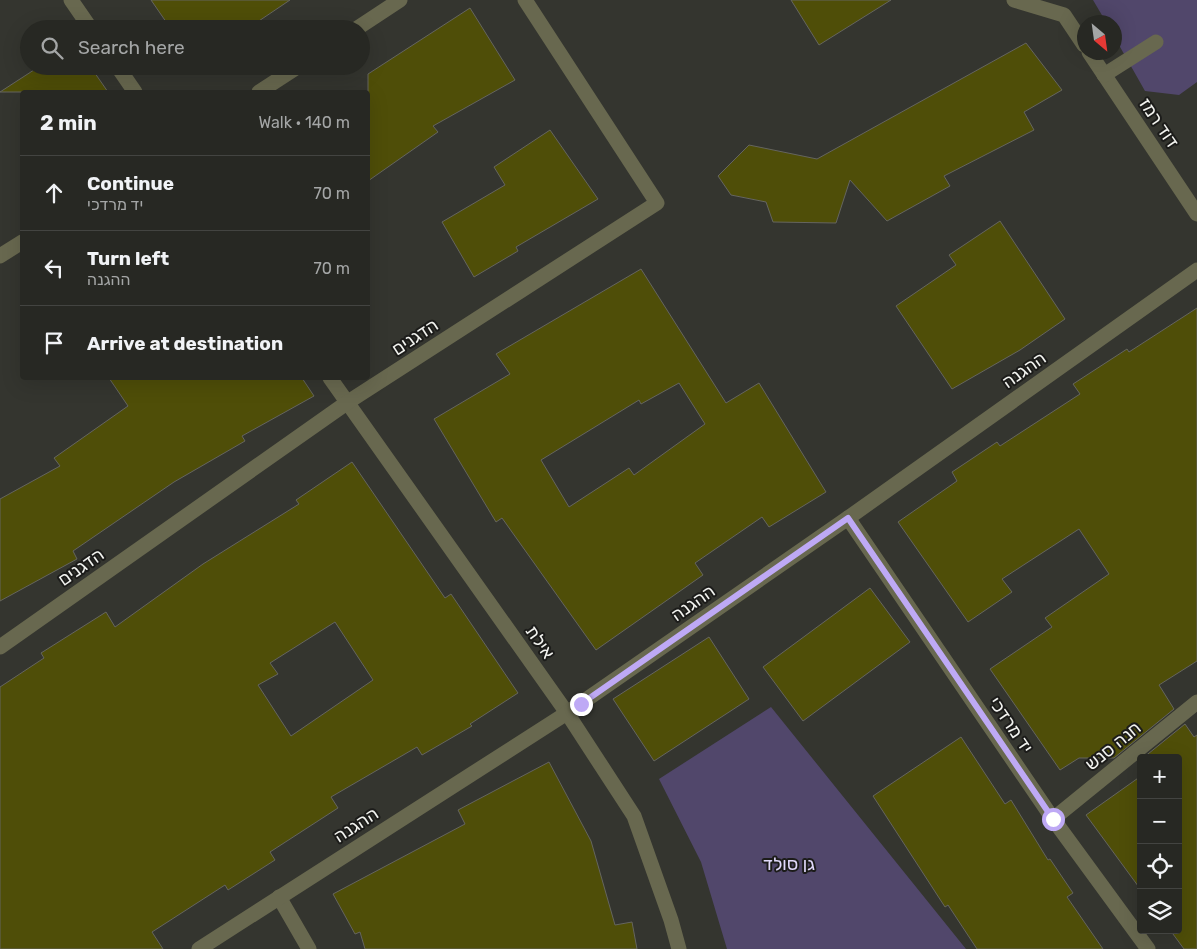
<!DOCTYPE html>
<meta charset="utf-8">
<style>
:root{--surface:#272823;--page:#333430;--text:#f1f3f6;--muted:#a4a6a6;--line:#434441}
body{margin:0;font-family:Rubik,"Noto Sans Hebrew",sans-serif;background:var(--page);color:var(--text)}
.controls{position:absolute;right:15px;bottom:15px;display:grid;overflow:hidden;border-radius:5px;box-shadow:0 5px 20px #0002}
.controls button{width:45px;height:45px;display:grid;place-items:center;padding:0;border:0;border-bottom:1px solid var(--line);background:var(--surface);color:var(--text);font:25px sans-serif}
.compass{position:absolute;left:1077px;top:15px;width:45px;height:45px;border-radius:50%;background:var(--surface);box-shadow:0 5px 20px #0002;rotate:151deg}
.stop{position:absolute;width:15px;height:15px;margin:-11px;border:4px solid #bea9f5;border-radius:50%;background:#fff}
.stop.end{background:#bea9f5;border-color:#fff;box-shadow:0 1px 5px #0008}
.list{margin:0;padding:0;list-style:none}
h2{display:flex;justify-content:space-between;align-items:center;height:65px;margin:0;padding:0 20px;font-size:21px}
h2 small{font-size:16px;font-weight:400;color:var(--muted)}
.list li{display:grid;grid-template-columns:32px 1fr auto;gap:15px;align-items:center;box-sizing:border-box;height:75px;padding:0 20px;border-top:1px solid var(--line)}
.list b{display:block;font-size:19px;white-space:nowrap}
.list p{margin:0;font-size:16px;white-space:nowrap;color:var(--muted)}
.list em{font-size:16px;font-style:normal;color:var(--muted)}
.icon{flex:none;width:28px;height:28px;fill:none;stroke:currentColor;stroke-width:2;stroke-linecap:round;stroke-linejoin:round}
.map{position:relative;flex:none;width:1197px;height:949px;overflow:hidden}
.search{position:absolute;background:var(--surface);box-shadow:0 5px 20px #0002;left:20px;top:20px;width:350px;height:55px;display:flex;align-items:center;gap:12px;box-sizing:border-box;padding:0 18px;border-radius:28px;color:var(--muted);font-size:19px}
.panel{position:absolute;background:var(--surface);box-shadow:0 5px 20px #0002;left:20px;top:90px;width:350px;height:290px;border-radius:5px}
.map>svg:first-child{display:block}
</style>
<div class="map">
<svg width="1197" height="949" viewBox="0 0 1197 949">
<rect width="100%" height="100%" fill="#34352f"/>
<g fill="#51476b">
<path d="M 1093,0 L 1197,0 L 1197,82 L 1179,95 L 1145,91 L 1115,38 L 1114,22 L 1106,22 Z"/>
<path d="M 771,707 L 966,949 L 727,949 L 701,862 L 659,779 Z"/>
</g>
<g fill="#4f4e08" stroke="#65655f" fill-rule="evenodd">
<path d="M 151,0 L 290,0 L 247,29 L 171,29 Z"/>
<path d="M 791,0 L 891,0 L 819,45 Z"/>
<path d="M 470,8 L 515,80 L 433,126 L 438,132 L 368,181 L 368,74 Z"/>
<path d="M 1026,43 L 1062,90 L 1024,112 L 1034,130 L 944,176 L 950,186 L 887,221 L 850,180 L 836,223 L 773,222 L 766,202 L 731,195 L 718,176 L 749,145 L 817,159 Z"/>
<path d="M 40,66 L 90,66 L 108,92 L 0,92 Z"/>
<path d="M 550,130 L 598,199 L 516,247 L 518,251 L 474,277 L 442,222 L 505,185 L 494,167 Z"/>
<path d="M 1000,221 L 1065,319 L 1020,350 L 952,389 L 896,306 L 956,265 L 949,255 Z"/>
<path d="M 641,269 L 726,403 L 759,383 L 826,492 L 769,527 L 762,517 L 695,563 L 703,575 L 596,650 L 502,518 L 496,522 L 434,419 L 510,374 L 496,354 ZM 679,383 L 705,424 L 634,475 L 629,468 L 569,507 L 541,460 L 639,400 L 641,404 Z"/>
<path d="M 1197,308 L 1197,661 L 1159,685 L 1174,709 L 1114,758 L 1079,758 L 1060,770 L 990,669 L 1052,627 L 1045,618 L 1109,574 L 1079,529 L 1002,579 L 1012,592 L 968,622 L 898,522 L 957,481 L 952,472 L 997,442 L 1000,446 L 1080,394 L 1073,384 L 1127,349 L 1129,352 Z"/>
<path d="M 109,378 L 302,378 L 314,396 L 242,436 L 245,441 L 174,482 L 73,551 L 77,559 L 0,601 L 0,499 L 60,466 L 54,458 L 128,406 Z"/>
<path d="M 352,462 L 445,598 L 451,594 L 518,693 L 470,724 L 472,726 L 422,755 L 417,747 L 331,797 L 338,808 L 270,852 L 275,860 L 228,890 L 225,885 L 152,932 L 163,949 L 0,949 L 0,687 L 44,658 L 41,653 L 106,612 L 115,627 L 203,564 L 299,504 L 296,500 ZM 335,622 L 373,680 L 291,736 L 258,685 L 278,674 L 270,663 Z"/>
<path d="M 870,588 L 910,642 L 803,721 L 763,667 Z"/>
<path d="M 709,637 L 749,699 L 654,761 L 613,699 Z"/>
<path d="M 1185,724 L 1194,737 L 1197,735 L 1197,949 L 1184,949 L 1170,930 L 1178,930 L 1178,758 L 1143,758 Z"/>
<path d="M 961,737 L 1005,804 L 1011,800 L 1048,860 L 1050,859 L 1073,893 L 1067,897 L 1103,949 L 977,949 L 948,905 L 945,907 L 873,796 Z"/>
<path d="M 549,762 L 591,841 L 615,925 L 632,922 L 637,949 L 365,949 L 360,932 L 355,934 L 333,894 L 465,824 L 458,810 Z"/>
<path d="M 1141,776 L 1141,890 L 1086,815 Z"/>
</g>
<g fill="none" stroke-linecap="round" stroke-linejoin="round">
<g stroke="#68684f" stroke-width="15">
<path d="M 71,0 L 91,29"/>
<path d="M 1014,0 L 1064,15 L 1084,45"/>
<path d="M 356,29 L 400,0"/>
<path d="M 1089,52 L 1197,214"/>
<path d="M 117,66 L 135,92"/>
<path d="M 1104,75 L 1156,42"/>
<path d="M 259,92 L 299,66"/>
<path d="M 0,256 L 22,242"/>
<path d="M 330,378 L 567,713 L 634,816 L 671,920 L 679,949"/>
<path d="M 848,518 L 1053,819 L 1148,949"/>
<path d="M 0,647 L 348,402 L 657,203 L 525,0"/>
<path d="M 1053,819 L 1197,702"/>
<path d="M 279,897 L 309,949"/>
<path d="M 199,949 L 567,713 L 848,518 L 1197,270"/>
</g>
</g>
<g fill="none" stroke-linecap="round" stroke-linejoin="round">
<path stroke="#bea9f5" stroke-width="6" d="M 581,704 L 848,518 L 1053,819"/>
</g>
<g text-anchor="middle" stroke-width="4" stroke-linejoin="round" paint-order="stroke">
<g font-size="18" fill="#f2f3ef" stroke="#1c1c1a">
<text transform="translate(1159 123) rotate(56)" y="6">דוד רמז</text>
<text transform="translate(415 337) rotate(-33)" y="6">הדגנים</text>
<text transform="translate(1024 370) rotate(-35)" y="6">ההגנה</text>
<text transform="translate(81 567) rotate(-35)" y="6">הדגנים</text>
<text transform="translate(693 603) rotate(-35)" y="6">ההגנה</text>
<text transform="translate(540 642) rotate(55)" y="6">אילת</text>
<text transform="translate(1011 725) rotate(56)" y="6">יד מרדכי</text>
<text transform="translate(1113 746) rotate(-39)" y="6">חנה סנש</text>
<text transform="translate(356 825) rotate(-33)" y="6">ההגנה</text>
</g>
<g font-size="18" fill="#e1d9fb" stroke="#1c1c1a">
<text x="789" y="870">גן סולד</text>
</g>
</g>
</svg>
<div class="controls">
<button>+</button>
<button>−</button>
<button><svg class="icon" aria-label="locate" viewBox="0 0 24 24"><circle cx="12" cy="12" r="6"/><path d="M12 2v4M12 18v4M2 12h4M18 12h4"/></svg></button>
<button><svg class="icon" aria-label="layers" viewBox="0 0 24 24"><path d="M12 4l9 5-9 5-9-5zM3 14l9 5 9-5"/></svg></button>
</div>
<svg class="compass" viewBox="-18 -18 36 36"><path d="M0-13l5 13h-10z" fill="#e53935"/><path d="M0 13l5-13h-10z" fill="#a4a6a6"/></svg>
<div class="stop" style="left:1053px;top:819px"></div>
<div class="stop end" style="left:581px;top:704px"></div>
<div class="search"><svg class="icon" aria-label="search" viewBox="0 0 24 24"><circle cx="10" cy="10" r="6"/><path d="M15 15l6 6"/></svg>Search here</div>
<section class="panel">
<h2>2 min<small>Walk · 140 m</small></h2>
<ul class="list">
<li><svg class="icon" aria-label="ahead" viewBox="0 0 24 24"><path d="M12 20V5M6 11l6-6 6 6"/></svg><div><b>Continue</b><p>יד מרדכי</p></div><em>70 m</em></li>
<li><svg class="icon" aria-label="left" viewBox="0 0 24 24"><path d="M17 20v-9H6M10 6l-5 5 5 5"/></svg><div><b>Turn left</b><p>ההגנה</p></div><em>70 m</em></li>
<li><svg class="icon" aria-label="arrive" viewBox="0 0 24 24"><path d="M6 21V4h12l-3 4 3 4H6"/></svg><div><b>Arrive at destination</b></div></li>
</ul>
</section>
</div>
